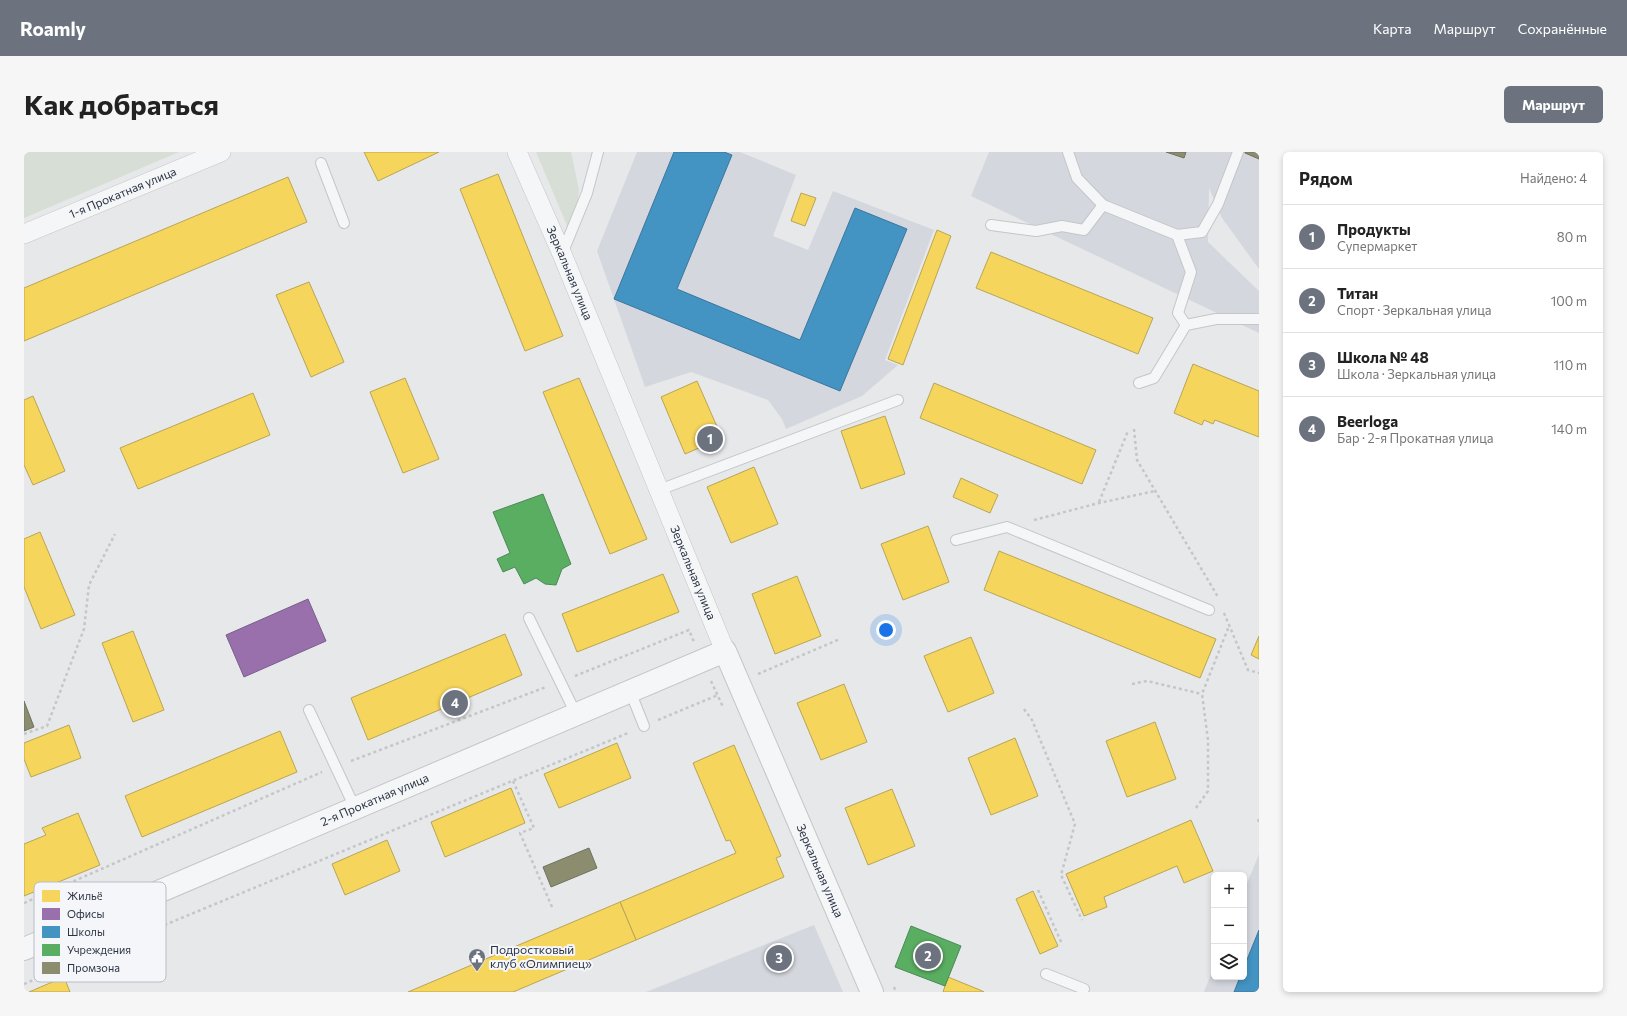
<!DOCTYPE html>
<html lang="ru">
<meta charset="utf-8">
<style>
:root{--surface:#fff;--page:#f6f6f6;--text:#222;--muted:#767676;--line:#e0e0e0;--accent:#6c737f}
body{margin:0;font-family:Commissioner,sans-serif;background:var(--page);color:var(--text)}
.controls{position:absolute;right:12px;bottom:12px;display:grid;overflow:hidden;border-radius:6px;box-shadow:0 2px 6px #0003}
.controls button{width:36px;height:36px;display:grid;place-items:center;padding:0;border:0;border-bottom:1px solid var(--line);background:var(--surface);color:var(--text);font:20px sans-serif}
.you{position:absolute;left:862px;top:478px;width:14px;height:14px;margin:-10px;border:3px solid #fff;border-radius:50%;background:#1a73e8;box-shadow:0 0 0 6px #1a73e833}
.badge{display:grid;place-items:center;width:26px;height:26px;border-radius:50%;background:var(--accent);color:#fff;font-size:13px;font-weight:700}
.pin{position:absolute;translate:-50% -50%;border:2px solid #fff;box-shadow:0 1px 4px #0006}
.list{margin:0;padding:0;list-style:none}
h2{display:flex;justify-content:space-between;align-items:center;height:52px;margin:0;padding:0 16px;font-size:17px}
h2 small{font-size:13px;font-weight:400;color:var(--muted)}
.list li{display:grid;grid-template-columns:26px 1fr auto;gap:12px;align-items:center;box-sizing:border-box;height:64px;padding:0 16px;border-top:1px solid var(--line)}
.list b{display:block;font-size:15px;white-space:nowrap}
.list p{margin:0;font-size:13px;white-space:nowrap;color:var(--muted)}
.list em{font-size:13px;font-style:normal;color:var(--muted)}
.icon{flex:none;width:22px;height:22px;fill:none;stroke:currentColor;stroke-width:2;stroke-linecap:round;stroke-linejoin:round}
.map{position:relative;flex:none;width:1235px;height:840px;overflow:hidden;border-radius:6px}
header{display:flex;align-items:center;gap:24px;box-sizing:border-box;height:56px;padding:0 20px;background:var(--accent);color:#fff}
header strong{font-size:19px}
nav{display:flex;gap:22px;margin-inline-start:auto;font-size:14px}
.intro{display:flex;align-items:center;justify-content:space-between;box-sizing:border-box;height:96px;padding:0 24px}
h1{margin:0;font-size:28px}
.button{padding:10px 18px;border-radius:6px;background:var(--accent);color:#fff;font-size:14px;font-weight:700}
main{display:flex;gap:24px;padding:0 24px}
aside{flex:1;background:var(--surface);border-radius:6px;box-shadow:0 2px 6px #0003}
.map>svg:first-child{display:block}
</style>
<header>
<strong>Roamly</strong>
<nav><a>Карта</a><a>Маршрут</a><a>Сохранённые</a></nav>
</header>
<div class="intro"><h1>Как добраться</h1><a class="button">Маршрут</a></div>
<main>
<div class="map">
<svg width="1235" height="840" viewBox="0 0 1235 840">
<rect width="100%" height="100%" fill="#e6e8ea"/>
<g fill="#d4d7dd">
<path d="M 613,0 L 716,0 L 772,23 L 749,84 L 784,98 L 809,39 L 910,78 L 861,208 L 874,213 L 838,244 L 762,277 L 758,267 L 744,248 L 667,220 L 621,235 L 573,99 Z"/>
<path d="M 965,0 L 1235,0 L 1235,117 L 1198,66 L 1185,36 L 1184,90 L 1235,139 L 1235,181 L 947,44 Z"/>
<path d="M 1235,702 L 1235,840 L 1180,840 L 1190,814 L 1190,825 L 1220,825 L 1220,739 Z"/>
<path d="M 790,773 L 819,840 L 622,840 Z"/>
</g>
<g fill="#d6ded6">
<path d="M 0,0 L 155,0 L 0,66 Z"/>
<path d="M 512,0 L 547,0 L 555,38 L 550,90 Z"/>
</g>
<g fill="#f6d55c" stroke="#b9a555">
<path d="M 340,0 L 415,0 L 354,29 Z"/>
<path d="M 474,22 L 539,184 L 501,199 L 436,37 Z"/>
<path d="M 264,25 L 283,70 L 0,189 L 0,136 Z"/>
<path d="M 777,41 L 792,46 L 781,74 L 767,69 Z"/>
<path d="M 913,78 L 927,84 L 879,213 L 864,207 Z"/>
<path d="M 967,100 L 1129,166 L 1114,202 L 952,136 Z"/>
<path d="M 285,130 L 320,210 L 287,225 L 252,143 Z"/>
<path d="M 1169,212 L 1235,239 L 1235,285 L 1191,268 L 1189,272 L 1180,268 L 1178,273 L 1150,261 Z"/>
<path d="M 381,226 L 415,307 L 379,321 L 346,240 Z"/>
<path d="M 555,226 L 623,387 L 586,402 L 519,240 Z"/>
<path d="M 673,229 L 698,286 L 661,302 L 637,245 Z"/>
<path d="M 910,231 L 1072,298 L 1058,332 L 896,266 Z"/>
<path d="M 229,241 L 246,283 L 114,337 L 96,296 Z"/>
<path d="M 9,244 L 41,319 L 9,333 L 0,313 L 0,248 Z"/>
<path d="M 861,264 L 881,322 L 837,337 L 817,279 Z"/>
<path d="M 730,315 L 754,372 L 707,391 L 683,335 Z"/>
<path d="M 937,326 L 974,343 L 966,361 L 929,345 Z"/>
<path d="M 904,374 L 925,430 L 879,448 L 857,392 Z"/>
<path d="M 16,380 L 51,463 L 17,477 L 0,435 L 0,387 Z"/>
<path d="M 975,399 L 1192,487 L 1176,526 L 960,438 Z"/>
<path d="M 639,422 L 655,460 L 553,500 L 538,462 Z"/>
<path d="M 773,424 L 797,484 L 751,502 L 728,442 Z"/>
<path d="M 109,479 L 140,558 L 109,570 L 78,491 Z"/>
<path d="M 481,482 L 498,523 L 344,588 L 327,546 Z"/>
<path d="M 1235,484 L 1235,507 L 1227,503 Z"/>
<path d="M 947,485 L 970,541 L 924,560 L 900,504 Z"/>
<path d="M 820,532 L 843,590 L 797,608 L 773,551 Z"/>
<path d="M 1131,570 L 1152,627 L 1103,645 L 1082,589 Z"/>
<path d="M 45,573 L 57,606 L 7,625 L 0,607 L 0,591 Z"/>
<path d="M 256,579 L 273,620 L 118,685 L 101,644 Z"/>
<path d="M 991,586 L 1014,644 L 967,663 L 944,606 Z"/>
<path d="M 593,591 L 607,626 L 535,656 L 520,622 Z"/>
<path d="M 710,593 L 757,704 L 752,706 L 760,725 L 612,788 L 596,750 L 712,701 L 706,688 L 702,689 L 669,611 Z"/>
<path d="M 487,636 L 501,671 L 421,705 L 407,670 Z"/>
<path d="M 868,637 L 891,694 L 844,713 L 821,656 Z"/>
<path d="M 54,661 L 76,713 L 0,744 L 0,692 L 22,683 L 18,676 Z"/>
<path d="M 1167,668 L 1189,719 L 1160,731 L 1153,714 L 1080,745 L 1083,755 L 1060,764 L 1042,722 Z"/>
<path d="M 363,688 L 376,719 L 321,743 L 308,712 Z"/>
<path d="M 1009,739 L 1034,794 L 1016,802 L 992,747 Z"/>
<path d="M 596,750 L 612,788 L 489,840 L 384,840 Z"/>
<path d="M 40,825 L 46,840 L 5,840 Z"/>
<path d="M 924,825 L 956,838 L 960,840 L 919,840 Z"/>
</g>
<path fill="#9970ab" stroke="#785e8c" d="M 284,447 L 302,489 L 220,525 L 202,483 Z"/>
<g fill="#4393c3" stroke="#3c769d">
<path d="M 650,0 L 700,0 L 708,3 L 653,137 L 776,188 L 831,56 L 883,77 L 816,239 L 590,147 Z"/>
<path d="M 1235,778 L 1235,840 L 1210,840 L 1216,825 L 1220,825 L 1220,815 Z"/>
</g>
<g fill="#5aae61" stroke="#4c8959">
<path d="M 519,342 L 547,412 L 538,417 L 532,433 L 521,432 L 512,426 L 500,432 L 491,415 L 479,420 L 473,407 L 486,401 L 469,360 Z"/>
<path d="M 887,774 L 937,794 L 921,834 L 871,815 Z"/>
</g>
<g fill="#8c8c6e" stroke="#6f7262">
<path d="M 1142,0 L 1162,0 L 1160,6 Z"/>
<path d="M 1221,0 L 1235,0 L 1235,7 L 1221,1 Z"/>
<path d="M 0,549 L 10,575 L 0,579 Z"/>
<path d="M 565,696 L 573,716 L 527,735 L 519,715 Z"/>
</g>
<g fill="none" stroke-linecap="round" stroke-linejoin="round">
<g stroke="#c4c6c8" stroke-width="12">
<g id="service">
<path d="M 1044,0 L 1053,26 L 1079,53 L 1153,83 L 1178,80 L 1194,52 L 1214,0"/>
<path d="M 297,11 L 320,71"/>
<path d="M 967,73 L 1012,79 L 1038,74 L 1060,78 L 1079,53"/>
<path d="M 1153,83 L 1167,120 L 1154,161 L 1162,173"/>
<path d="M 538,102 L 563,41 L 574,0"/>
<path d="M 1115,231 L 1130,226 L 1162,173 L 1192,167 L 1235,167"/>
<path d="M 635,338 L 874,248"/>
<path d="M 932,388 L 983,375 L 1185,458"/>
<path d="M 505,466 L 552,562"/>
<path d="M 606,539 L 620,574"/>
<path d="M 285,558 L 331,656"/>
<path d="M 53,775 L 62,806"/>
<path d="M 1022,822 L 1060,837"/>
</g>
</g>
<g stroke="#c4c6c8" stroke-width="20">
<g id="minor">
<path id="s1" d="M 493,0 L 538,102 L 701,499"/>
<path id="s2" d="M 0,82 L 197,0"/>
</g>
</g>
<g stroke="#c4c6c8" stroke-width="24">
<g id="tertiary">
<path id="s3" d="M 0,797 L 701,499 L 848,840"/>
</g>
</g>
<g stroke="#c5c6ca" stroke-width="2.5" stroke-dasharray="3 3" stroke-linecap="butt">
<path d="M 1110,277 L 1113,308 L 1194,445"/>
<path d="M 1075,350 L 1104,279"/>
<path d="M 1010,368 L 1075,351 L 1131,339"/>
<path d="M 1200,461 L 1224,518 L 1235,521"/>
<path d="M 734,522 L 816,487"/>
<path d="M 551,524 L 665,478 L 670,490"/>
<path d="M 687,529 L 699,555"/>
<path d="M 1108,532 L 1123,529 L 1178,542"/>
<path d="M 1000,557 L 1008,568 L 1051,672 L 1037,723 L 1058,768"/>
<path d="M 634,568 L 694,543"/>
<path d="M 0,582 L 23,574 L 60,477 L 65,433 L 91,382"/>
<path d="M 327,609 L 522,535"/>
<path d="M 489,629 L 510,676 L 496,681 L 528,755"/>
<path d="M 1172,656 L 1184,639 L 1184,588 L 1178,542 L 1205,474"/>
<path d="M 1235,667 L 1234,670 L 1235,671"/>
<path d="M 1014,738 L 1038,792"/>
<path d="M 0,751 L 298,620"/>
<path d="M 85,796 L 604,581"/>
<path d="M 0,832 L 38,816"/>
<path d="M 870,835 L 872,840"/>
</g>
<use href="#service" stroke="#f5f6f7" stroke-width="10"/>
<use href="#minor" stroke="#f5f6f7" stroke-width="19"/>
<use href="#tertiary" stroke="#f5f6f7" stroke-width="22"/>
</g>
<defs>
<g id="civic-pin" transform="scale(0.9)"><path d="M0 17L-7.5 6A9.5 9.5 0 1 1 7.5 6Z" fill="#6c737f" stroke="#f4f6f9"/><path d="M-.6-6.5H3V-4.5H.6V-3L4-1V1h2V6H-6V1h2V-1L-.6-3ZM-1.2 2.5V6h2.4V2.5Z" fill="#fff"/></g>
</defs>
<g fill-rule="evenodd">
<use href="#civic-pin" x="453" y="805"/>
</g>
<g text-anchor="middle" stroke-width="4" stroke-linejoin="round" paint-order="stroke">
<g font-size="12" fill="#2b3445" stroke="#f4f6f9">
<text dy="4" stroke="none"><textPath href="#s2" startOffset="107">1-я Прокатная улица</textPath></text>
<text dy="4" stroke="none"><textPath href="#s1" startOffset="132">Зеркальная улица</textPath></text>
<text dy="4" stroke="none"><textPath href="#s1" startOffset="456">Зеркальная улица</textPath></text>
<text dy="4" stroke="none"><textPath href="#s3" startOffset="381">2-я Прокатная улица</textPath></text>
<text dy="4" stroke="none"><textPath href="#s3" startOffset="1001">Зеркальная улица</textPath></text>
</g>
<g font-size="12" fill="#2b3445" stroke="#f4f6f9" text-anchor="start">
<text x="466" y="802">Подростковый<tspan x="466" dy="14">клуб «Олимпиец»</tspan></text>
</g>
</g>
<rect x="10" y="730" width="132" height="100" rx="6" fill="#f4f6f9" stroke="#b8bcc3" stroke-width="1"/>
<rect x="18" y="738" width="18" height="12" fill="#f6d55c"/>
<rect x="18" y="756" width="18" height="12" fill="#9970ab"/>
<rect x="18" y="774" width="18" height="12" fill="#4393c3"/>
<rect x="18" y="792" width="18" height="12" fill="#5aae61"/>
<rect x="18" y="810" width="18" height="12" fill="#8c8c6e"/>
<g font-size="11" fill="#2b3445">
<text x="43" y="748">Жильё</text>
<text x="43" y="766">Офисы</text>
<text x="43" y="784">Школы</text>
<text x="43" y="802">Учреждения</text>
<text x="43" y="820">Промзона</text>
</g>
</svg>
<div class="controls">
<button>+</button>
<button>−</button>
<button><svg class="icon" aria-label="layers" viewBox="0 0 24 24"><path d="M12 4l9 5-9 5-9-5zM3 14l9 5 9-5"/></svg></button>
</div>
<div class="you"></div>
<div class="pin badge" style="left:686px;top:287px">1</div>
<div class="pin badge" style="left:904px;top:804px">2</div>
<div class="pin badge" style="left:755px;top:806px">3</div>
<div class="pin badge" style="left:431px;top:551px">4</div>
</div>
<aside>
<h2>Рядом<small>Найдено: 4</small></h2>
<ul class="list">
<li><span class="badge">1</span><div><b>Продукты</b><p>Супермаркет</p></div><em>80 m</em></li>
<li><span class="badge">2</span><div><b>Титан</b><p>Спорт · Зеркальная улица</p></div><em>100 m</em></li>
<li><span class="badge">3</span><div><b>Школа № 48</b><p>Школа · Зеркальная улица</p></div><em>110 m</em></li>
<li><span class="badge">4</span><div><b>Beerloga</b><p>Бар · 2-я Прокатная улица</p></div><em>140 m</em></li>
</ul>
</aside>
</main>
